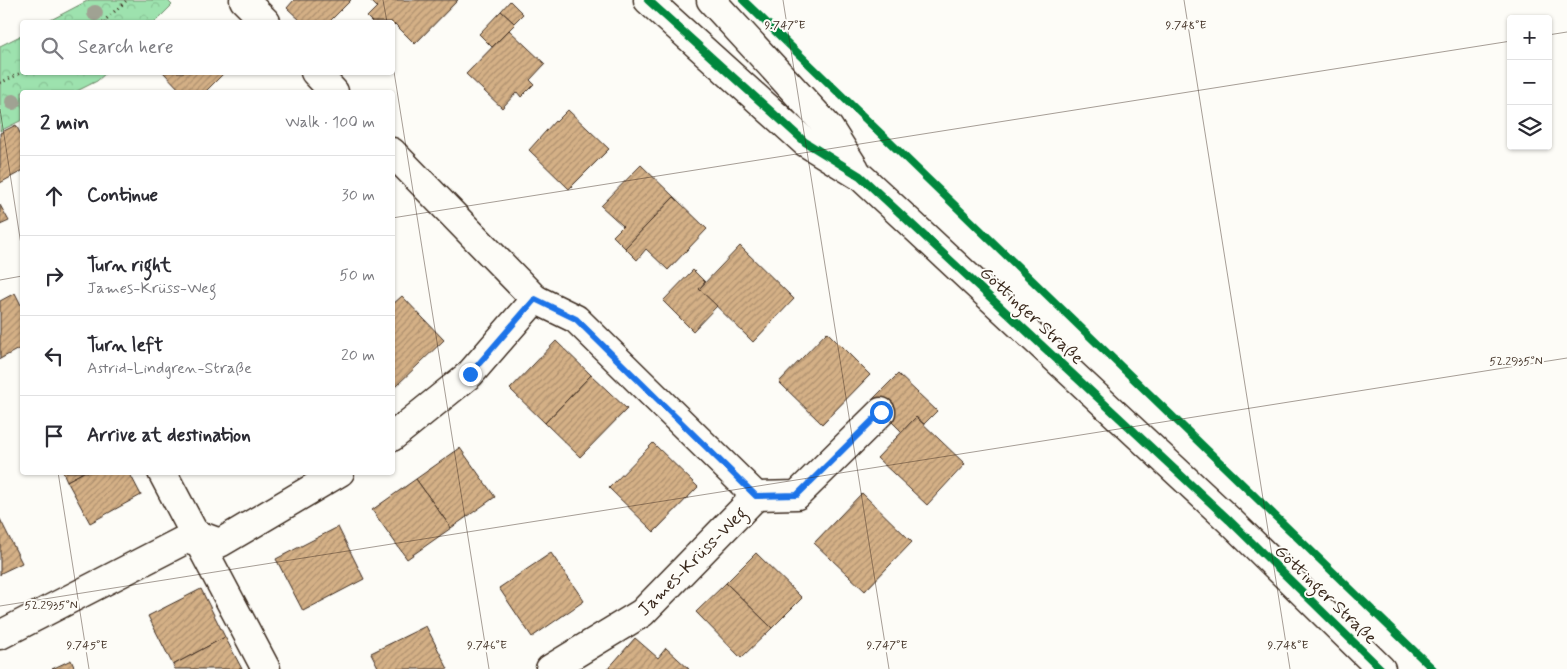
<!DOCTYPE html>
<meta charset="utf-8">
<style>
:root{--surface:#fff;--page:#f7f7f7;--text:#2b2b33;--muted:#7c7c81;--line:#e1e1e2}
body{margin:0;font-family:Mynerve,sans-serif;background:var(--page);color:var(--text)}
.controls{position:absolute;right:15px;top:15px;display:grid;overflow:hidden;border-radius:5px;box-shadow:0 1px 4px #0004}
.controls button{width:45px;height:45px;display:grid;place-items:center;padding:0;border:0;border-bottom:1px solid var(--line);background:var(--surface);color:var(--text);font:25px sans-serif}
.stop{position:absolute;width:15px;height:15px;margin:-11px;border:4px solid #1a73e8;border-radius:50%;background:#fff}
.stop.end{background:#1a73e8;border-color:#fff;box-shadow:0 1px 5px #0008}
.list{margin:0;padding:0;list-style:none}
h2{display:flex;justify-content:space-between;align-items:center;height:65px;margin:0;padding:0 20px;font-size:21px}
h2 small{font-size:16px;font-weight:400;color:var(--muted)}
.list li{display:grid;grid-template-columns:32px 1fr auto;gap:15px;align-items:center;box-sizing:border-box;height:80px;padding:0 20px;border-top:1px solid var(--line)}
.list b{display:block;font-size:19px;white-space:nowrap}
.list p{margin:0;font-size:16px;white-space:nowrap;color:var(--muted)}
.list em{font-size:16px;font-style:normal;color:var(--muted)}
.icon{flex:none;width:28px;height:28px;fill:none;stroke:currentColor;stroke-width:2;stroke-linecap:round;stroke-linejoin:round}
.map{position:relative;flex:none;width:1567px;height:669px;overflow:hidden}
.search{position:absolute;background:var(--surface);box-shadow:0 1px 4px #0004;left:20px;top:20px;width:375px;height:55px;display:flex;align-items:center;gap:12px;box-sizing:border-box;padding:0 18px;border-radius:5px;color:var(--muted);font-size:19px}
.panel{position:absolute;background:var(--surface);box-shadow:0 1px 4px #0004;left:20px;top:90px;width:375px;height:385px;border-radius:5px}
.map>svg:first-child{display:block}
</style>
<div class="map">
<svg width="1567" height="669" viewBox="0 0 1567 669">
<defs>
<pattern id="forest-crowns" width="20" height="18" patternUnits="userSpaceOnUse" patternTransform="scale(1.25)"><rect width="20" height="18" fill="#9de2ae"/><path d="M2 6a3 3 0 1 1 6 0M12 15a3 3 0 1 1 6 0" fill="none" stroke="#88c295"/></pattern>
<pattern id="building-hatch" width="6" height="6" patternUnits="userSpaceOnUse" patternTransform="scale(1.25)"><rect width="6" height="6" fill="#d4b086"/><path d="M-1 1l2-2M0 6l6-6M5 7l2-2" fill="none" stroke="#ad8f6d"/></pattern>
</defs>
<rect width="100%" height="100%" fill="#fdfcf7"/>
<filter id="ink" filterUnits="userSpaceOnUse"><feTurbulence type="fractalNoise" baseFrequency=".02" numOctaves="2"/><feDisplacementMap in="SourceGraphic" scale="10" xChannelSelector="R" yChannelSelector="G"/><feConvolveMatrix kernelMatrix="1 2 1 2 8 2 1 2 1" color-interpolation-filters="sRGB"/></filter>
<g filter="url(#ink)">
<g fill="url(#forest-crowns)" stroke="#6c8666">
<path d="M 89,0 L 167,0 L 172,5 L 155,22 L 47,22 Z"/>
<path d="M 22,35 L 22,72 L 106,73 L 97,81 L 75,92 L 22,92 L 22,120 L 0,131 L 0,46 Z"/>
</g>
<g fill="url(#building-hatch)" stroke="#3b2a1e">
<path d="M 294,0 L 351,0 L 329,22 L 302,22 L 287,8 Z"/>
<path d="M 370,0 L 458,0 L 415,44 L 395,24 L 392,27 L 392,22 L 372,22 L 367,17 L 377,7 Z"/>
<path d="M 510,1 L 523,14 L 514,23 L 501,11 Z"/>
<path d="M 501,11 L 515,24 L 492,47 L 479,34 Z"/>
<path d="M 509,30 L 545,64 L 530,80 L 534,84 L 521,97 L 517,92 L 502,108 L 466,74 Z"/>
<path d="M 163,72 L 225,72 L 205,92 L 182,92 Z"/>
<path d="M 568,110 L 609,149 L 569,189 L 529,150 L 555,121 L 556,122 Z"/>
<path d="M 16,125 L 22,137 L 22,171 L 0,183 L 0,133 Z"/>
<path d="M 641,165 L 674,197 L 625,248 L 613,236 L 623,226 L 601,206 Z"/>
<path d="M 674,197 L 707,229 L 668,270 L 646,249 L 637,260 L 625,248 Z"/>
<path d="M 0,205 L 9,221 L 0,225 Z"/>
<path d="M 740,246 L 794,299 L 753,342 L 699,289 Z"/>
<path d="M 693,270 L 705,282 L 699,289 L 717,306 L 693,331 L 663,301 Z"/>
<path d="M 15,293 L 22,307 L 22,347 L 0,359 L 0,301 Z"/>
<path d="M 402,296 L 444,340 L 395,387 L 392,384 L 392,305 Z"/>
<path d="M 827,332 L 870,375 L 822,424 L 779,382 Z"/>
<path d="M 556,341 L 591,375 L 545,423 L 510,389 Z"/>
<path d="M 898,374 L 937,411 L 924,424 L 916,417 L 902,432 L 871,401 Z"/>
<path d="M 591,375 L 627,409 L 580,457 L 545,423 Z"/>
<path d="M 916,417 L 965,464 L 927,505 L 877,458 Z"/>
<path d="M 653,443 L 698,487 L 654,532 L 609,488 Z"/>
<path d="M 460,448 L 495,497 L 451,528 L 416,479 Z"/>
<path d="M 63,472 L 84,472 L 67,481 Z"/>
<path d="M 84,472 L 129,472 L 141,495 L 90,523 L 67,481 Z"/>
<path d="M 416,479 L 451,528 L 407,559 L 372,510 Z"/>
<path d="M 862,493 L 912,542 L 865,591 L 814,543 Z"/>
<path d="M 0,519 L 22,563 L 1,573 L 0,575 Z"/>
<path d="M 338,527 L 364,579 L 303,611 L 276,559 Z"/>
<path d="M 551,553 L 584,601 L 532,637 L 499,588 Z"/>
<path d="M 756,553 L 802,598 L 772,628 L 726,583 Z"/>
<path d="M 726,583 L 772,628 L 741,658 L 696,612 Z"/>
<path d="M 201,589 L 225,637 L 173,665 L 148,616 Z"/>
<path d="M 426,626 L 448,669 L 379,669 L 371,653 Z"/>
<path d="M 225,637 L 242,669 L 175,669 L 173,665 Z"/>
<path d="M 635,638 L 658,658 L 666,648 L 689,669 L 608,669 Z"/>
<path d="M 71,660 L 75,669 L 52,669 Z"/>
</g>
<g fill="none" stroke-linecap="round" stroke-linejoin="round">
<g stroke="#3b2a1e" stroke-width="31">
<g id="minor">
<path d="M 244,0 L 266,22"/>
<path d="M 648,0 L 805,142 L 860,176 L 1229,520 L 1381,669"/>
<path d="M 711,0 L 829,128 L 855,169"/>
<path d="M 315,72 L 334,92"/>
<path d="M 392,152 L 535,299 L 470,374 L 392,437"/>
<path d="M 535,299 L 576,319 L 756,496 L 642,613 L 550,669"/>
<path d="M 162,472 L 266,669"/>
<path d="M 756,496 L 797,495 L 881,412"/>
<path d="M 0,635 L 196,534 L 220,543 L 340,472"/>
</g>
</g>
<g stroke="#3b2a1e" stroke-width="3" stroke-dasharray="1 4" stroke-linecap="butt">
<path d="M 103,22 L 127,0"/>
<path d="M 0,83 L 23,72"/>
</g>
<use href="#minor" stroke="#fdfcf7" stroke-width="28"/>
<g stroke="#fdfcf7" stroke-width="11">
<g id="cycleway">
<path d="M 648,0 L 805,142 L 860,176 L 1229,520 L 1381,669"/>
<path d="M 743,0 L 1433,669"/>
</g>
</g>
<use href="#cycleway" stroke="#00873e" stroke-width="8"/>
</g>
<g fill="#a0a293">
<circle cx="95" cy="13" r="8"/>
<circle cx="13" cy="102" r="8"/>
</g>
</g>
<g fill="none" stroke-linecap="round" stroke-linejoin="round" filter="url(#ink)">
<path stroke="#1a73e8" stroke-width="6" d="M 470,374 L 535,299 L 576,319 L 756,496 L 797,495 L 881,412"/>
</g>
<path fill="none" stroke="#3b2a1e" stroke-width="1" stroke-opacity="0.45" d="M 383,0 L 387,22M 783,0 L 889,669M 1184,0 L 1290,669M 1548,35 L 1567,32M 392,59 L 489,669M 0,109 L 22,251M 392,218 L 1511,41M 0,280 L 22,276M 58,472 L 89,669M 0,606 L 1567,358"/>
<g text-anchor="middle" stroke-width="4" stroke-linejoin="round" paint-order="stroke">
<g font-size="18" fill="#3b2a1e" stroke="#fdfcf7">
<text transform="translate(1032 315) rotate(43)" y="6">Göttinger Straße</text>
<text transform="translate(692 561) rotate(-45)" y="6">James-Krüss-Weg</text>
<text transform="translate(1326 594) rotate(44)" y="6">Göttinger Straße</text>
</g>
</g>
<g font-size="12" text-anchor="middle" fill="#3b2a1e" stroke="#fdfcf7" stroke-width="4" stroke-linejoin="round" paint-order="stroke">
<text x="785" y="29">9.747°E</text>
<text x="1186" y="29">9.748°E</text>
<text x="1516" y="365">52.2935°N</text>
<text x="51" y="609">52.2935°N</text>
<text x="87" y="649">9.745°E</text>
<text x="487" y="649">9.746°E</text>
<text x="887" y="649">9.747°E</text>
<text x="1288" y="649">9.748°E</text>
</g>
</svg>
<div class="controls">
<button>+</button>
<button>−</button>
<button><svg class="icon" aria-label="layers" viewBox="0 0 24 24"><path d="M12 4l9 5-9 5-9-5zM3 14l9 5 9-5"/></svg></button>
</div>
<div class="stop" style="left:881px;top:412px"></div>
<div class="stop end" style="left:470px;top:374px"></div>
<div class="search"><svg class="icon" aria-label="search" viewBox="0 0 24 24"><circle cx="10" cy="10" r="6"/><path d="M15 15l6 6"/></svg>Search here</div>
<section class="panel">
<h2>2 min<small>Walk · 100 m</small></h2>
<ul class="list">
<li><svg class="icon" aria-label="ahead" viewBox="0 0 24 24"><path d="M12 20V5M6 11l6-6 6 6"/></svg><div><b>Continue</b></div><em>30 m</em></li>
<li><svg class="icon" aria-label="right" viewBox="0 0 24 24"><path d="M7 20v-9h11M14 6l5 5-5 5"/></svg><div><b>Turn right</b><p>James-Krüss-Weg</p></div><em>50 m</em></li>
<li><svg class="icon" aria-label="left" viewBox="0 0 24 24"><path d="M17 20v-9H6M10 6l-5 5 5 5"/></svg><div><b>Turn left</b><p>Astrid-Lindgren-Straße</p></div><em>20 m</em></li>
<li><svg class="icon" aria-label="arrive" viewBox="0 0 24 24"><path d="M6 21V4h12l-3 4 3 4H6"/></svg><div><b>Arrive at destination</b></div></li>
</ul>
</section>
</div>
